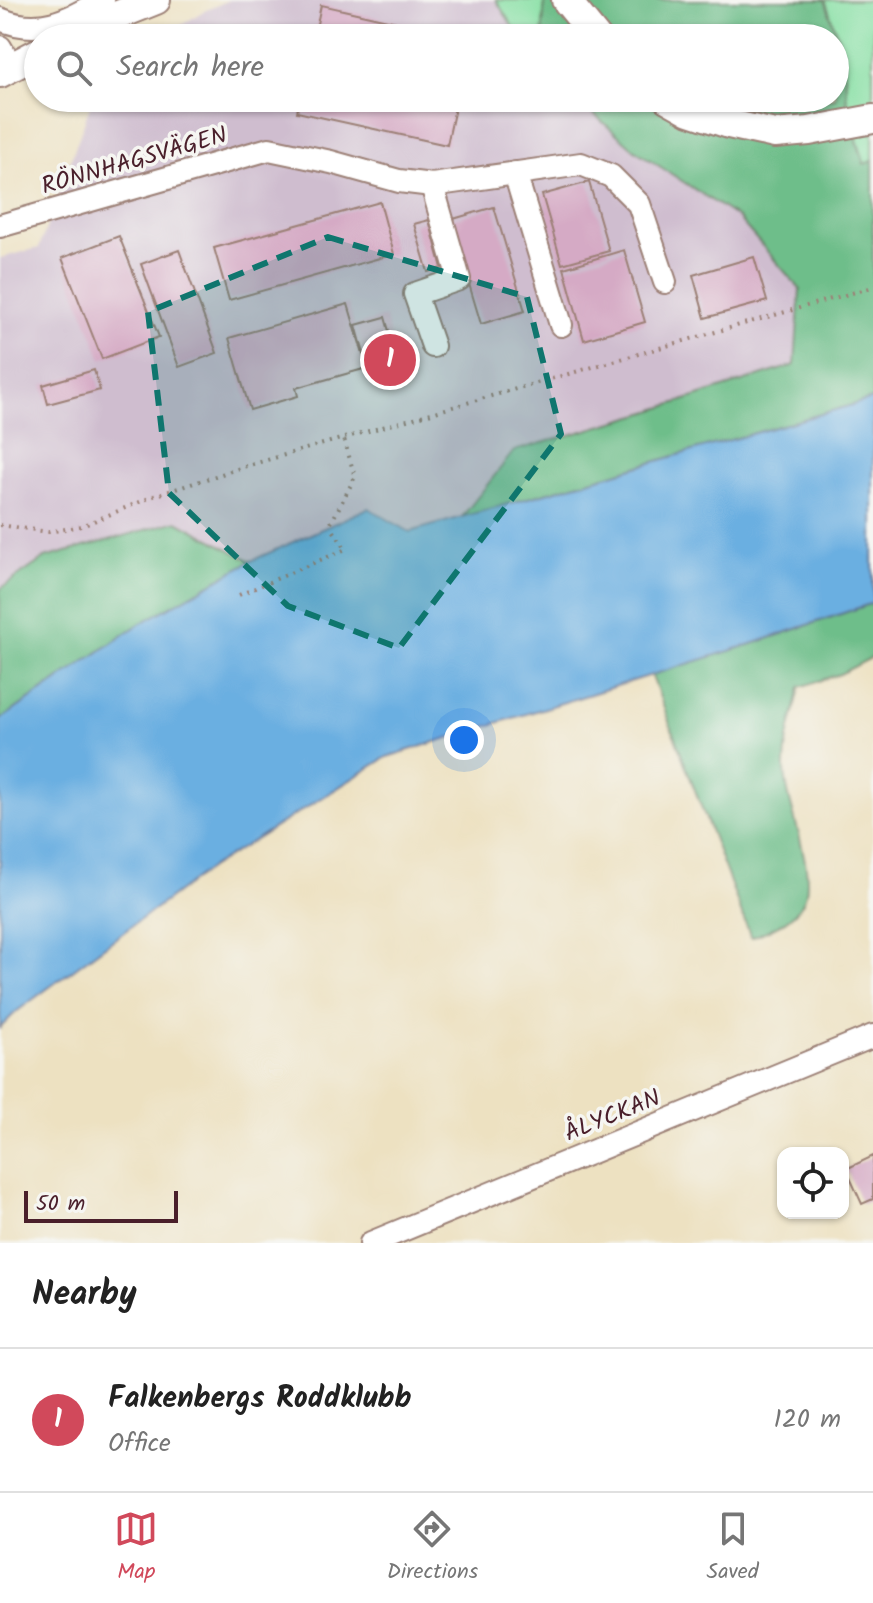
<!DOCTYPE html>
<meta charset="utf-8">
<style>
:root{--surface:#fff;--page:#f6f6f6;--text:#222;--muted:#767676;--line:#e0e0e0;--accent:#d1495b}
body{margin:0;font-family:Kalam,sans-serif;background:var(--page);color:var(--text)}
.controls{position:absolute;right:24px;bottom:24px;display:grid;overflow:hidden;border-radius:16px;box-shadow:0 2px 6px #0004}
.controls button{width:72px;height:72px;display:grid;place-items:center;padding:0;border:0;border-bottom:2px solid var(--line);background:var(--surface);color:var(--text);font:40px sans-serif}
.scale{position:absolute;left:24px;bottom:20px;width:154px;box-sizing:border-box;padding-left:8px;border:4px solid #4a1f2b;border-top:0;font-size:22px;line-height:28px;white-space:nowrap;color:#4a1f2b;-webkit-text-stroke:6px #f6f6f2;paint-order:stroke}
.you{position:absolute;left:464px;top:740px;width:28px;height:28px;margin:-20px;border:6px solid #fff;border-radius:50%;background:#1a73e8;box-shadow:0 0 0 12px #1a73e833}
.badge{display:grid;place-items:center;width:52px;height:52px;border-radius:50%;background:var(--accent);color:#fff;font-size:26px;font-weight:700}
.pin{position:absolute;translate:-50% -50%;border:4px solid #fff;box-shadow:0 2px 8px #0006}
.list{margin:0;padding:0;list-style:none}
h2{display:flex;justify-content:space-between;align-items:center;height:104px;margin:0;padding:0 32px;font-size:34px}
h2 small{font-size:26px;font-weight:400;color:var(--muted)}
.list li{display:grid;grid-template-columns:52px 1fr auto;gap:24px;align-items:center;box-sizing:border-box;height:144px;padding:0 32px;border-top:2px solid var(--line)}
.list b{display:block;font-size:30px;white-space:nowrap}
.list p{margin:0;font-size:26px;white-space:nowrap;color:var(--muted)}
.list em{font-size:26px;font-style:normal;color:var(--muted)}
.icon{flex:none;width:44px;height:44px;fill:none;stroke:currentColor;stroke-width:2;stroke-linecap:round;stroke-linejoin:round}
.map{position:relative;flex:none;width:873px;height:1243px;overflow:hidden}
.search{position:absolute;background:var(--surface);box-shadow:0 2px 6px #0004;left:24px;right:24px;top:24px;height:88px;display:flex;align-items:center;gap:20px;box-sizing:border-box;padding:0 28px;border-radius:44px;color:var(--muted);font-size:30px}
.sheet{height:248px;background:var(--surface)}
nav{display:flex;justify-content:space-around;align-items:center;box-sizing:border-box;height:112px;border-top:2px solid var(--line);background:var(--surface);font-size:22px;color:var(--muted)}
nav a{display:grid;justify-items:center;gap:4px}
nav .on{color:var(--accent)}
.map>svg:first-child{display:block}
</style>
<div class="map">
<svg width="873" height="1243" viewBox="0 0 873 1243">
<rect width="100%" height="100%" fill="#f6f6f2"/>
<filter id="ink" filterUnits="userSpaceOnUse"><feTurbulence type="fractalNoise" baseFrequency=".0125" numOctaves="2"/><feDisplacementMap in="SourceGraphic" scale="16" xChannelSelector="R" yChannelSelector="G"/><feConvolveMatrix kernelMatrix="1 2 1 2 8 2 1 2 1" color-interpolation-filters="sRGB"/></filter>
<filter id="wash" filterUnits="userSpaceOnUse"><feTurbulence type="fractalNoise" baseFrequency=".006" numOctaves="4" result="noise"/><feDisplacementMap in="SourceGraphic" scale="32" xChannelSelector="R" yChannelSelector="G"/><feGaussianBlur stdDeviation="1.8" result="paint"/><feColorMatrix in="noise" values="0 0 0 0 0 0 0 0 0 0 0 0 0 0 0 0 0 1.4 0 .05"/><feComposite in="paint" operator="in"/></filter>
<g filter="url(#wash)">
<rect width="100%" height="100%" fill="#ede1c1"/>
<g fill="#cfbdcf">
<path d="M 229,0 L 496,0 L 520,38 L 161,38 L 202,12 Z"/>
<path d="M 93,98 L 575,98 L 635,150 L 738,218 L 801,289 L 794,366 L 648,412 L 514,451 L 462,517 L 410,532 L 368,508 L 251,561 L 176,521 L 45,558 L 0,589 L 0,258 L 39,248 Z"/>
</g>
<g fill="#88e0a5" stroke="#698068" stroke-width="2">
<path d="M 496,0 L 545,0 L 542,38 L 520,38 Z"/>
<path d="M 825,0 L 873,0 L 873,161 L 865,165 L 847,107 L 844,56 Z"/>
</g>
<g fill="#6ebe8a" stroke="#5c6e5a" stroke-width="2">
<path d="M 545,0 L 825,0 L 844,56 L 847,107 L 864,164 L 873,161 L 873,399 L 462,517 L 514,451 L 648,412 L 795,365 L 800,289 L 738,218 L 635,150 L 575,98 L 835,98 L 835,38 L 542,38 Z"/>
<path d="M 177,521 L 251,561 L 138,625 L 0,720 L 0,589 L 45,558 Z"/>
<path d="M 873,603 L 873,657 L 840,674 L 800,687 C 795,712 785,740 785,766 C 784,804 820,874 802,904 C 791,922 768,930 751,938 L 651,674 L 752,644 Z"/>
</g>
<path fill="#6bafe1" stroke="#5a6786" stroke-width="2" d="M 873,399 L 873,603 L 752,644 L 387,757 L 210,868 L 16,1012 L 0,1028 L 0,720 L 138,625 L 251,561 L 368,508 L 410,532 Z"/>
<g id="blocks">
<g fill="#d5aac5">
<path d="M 321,5 L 463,37 L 463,38 L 314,38 Z"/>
<path d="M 300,98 L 457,98 L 447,145 L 297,112 Z"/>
<path d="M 589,182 L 609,251 L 562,264 L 542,195 Z"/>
<path d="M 380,202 L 394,254 L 229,300 L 214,248 Z"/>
<path d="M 494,207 L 525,311 L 481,324 L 450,220 Z"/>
<path d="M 429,220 L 442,268 L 428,272 L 414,224 Z"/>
<path d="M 119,236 L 159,337 L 102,359 L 62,258 Z"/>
<path d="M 179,250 L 217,353 L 179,367 L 141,264 Z"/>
<path d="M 624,250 L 645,322 L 584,340 L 564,268 Z"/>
<path d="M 754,257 L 767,301 L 705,318 L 693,275 Z"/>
<path d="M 348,304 L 367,368 L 296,388 L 298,396 L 250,410 L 229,338 Z"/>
<path d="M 385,317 L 400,370 L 371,379 L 356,325 Z"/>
<path d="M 94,370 L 100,390 L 48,404 L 43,385 Z"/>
<path d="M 873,1156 L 873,1199 L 862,1204 L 846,1169 Z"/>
</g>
</g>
</g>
<g filter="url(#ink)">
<use href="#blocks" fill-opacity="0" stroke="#9c8076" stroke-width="2"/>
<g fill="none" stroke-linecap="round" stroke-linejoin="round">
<g stroke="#9c8076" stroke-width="26">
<g id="minor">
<path d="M 0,19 C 40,36 67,20 103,0"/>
<path d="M 0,47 L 12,67"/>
<path d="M 515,173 L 561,325"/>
<path d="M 432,185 L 459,279 L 415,294 L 433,346"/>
<path d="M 0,226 L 269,149 L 331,162 L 399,181 L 432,185 L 581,164 L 611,176 L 639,204 L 665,282"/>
<path d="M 371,1243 L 873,1036"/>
</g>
</g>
<g stroke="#9c8076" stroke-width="32">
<g id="major">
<path d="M 566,0 L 597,38"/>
<path d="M 81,30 L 156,0"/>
<path d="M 0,73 L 38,53"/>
<path d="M 667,98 L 690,111 L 729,124 L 775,134 L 809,131 L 873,119"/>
</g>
</g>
<g stroke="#9c8076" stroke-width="4" stroke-dasharray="2 6" stroke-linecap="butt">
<path d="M 331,523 L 355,477 L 344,439"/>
<path d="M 0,525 L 49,532 L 82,526 L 154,496 L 246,466 L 873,287"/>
<path d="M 239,595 L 346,549 L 331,527"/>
</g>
<use href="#minor" stroke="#fff" stroke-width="22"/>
<use href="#major" stroke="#fff" stroke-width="28"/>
</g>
</g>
<path fill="#0f766e" fill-opacity="0.2" stroke="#0f766e" stroke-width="6" stroke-dasharray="16 10" stroke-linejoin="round" d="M 328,237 L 527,297 L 561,434 L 399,648 L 288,606 L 169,493 L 148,312 Z"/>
<g text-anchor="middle" stroke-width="7" stroke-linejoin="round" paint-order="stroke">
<g font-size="24" fill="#4a1f2b" stroke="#f6f6f2">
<text transform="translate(134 160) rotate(-16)" y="8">RÖNNHAGSVÄGEN</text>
<text transform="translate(612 1115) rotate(-22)" y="8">ÅLYCKAN</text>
</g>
</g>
</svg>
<div class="controls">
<button><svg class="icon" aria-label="locate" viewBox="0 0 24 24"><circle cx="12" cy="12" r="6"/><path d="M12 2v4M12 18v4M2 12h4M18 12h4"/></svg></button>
</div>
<div class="scale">50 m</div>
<div class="you"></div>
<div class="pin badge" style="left:390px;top:360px">1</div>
<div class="search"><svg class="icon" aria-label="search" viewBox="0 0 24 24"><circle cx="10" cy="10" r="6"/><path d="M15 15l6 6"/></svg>Search here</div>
</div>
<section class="sheet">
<h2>Nearby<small></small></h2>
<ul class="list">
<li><span class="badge">1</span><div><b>Falkenbergs Roddklubb</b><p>Office</p></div><em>120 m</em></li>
</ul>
</section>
<nav>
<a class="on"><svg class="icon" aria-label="map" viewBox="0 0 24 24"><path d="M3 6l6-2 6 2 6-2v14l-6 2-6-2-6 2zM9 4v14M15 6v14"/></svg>Map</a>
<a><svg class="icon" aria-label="directions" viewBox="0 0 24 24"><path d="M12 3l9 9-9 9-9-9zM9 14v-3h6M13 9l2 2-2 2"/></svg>Directions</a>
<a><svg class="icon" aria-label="saved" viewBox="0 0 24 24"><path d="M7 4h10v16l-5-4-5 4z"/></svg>Saved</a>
</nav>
